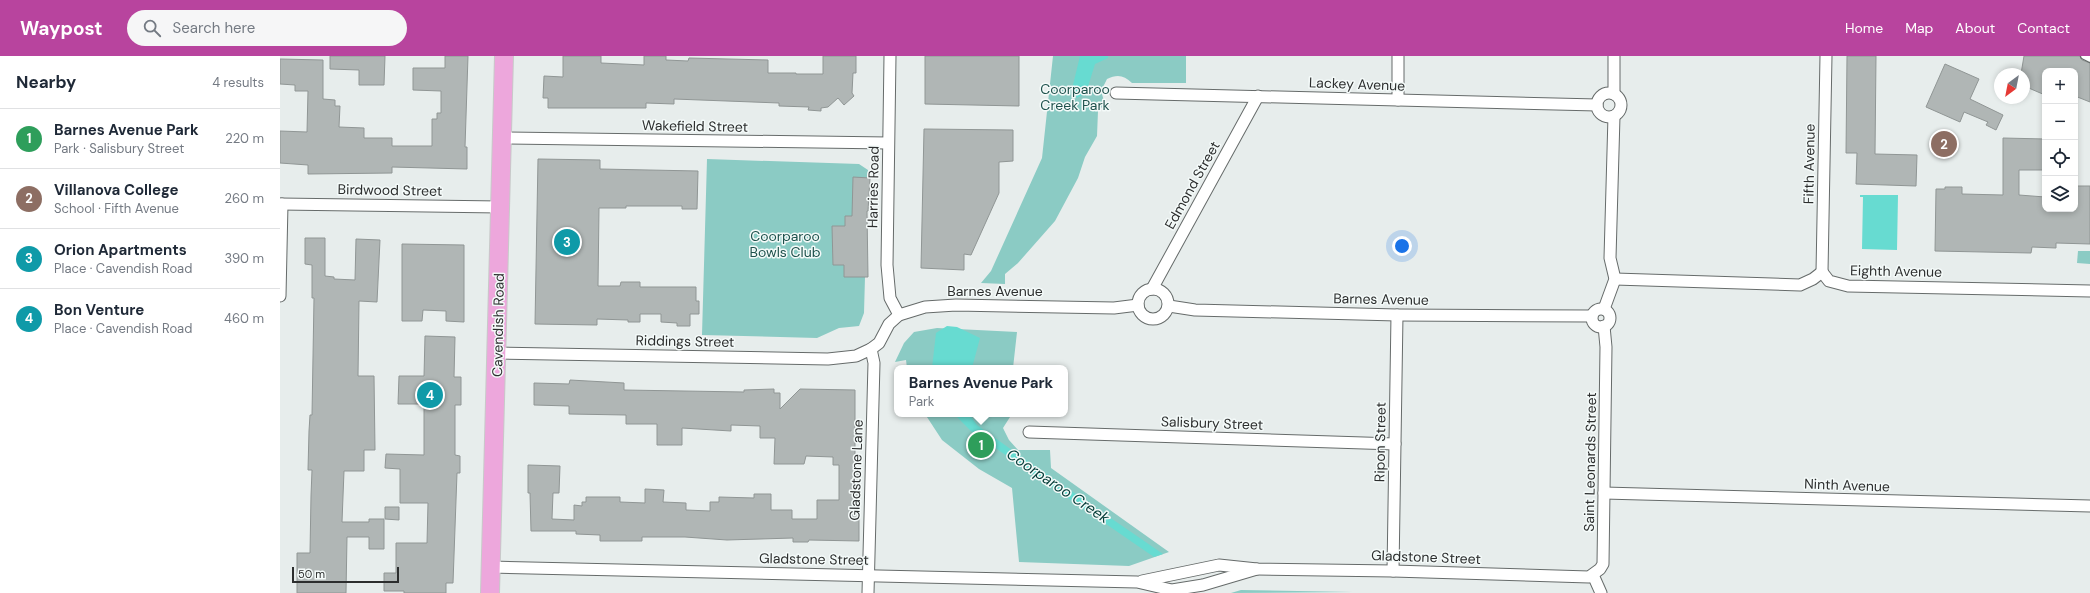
<!DOCTYPE html>
<meta charset="utf-8">
<style>
:root{--surface:#fff;--page:#f6f6f7;--text:#1f2937;--muted:#747a83;--line:#e0e1e3;--accent:#b8449e}
body{margin:0;font-family:"DM Sans",sans-serif;background:var(--page);color:var(--text)}
.controls{position:absolute;right:12px;top:12px;display:grid;overflow:hidden;border-radius:8px;box-shadow:0 2px 6px #0003}
.controls button{width:36px;height:36px;display:grid;place-items:center;padding:0;border:0;border-bottom:1px solid var(--line);background:var(--surface);color:var(--text);font:20px sans-serif}
.compass{position:absolute;left:1714px;top:12px;width:36px;height:36px;border-radius:50%;background:var(--surface);box-shadow:0 2px 6px #0003;rotate:212deg}
.scale{position:absolute;left:12px;bottom:10px;width:107px;box-sizing:border-box;padding-left:4px;border:2px solid #2c2e2e;border-top:0;font-size:11px;line-height:14px;white-space:nowrap;color:#2c2e2e;-webkit-text-stroke:3px #f4faf9;paint-order:stroke}
.you{position:absolute;left:1122px;top:190px;width:14px;height:14px;margin:-10px;border:3px solid #fff;border-radius:50%;background:#1a73e8;box-shadow:0 0 0 6px #1a73e833}
.badge{display:grid;place-items:center;width:26px;height:26px;border-radius:50%;background:var(--accent);color:#fff;font-size:13px;font-weight:700}
.pin{position:absolute;translate:-50% -50%;border:2px solid #fff;box-shadow:0 1px 4px #0006}
.popup{position:absolute;left:614px;top:309px;width:174px;height:52px;box-sizing:border-box;display:grid;place-content:center;border-radius:8px;background:var(--surface);filter:drop-shadow(0 1px 3px #0005);font-size:13px;white-space:nowrap;color:var(--muted)}
.popup b{font-size:15px;color:var(--text)}
.popup::after{content:'';position:absolute;left:50%;top:100%;margin-left:-8px;border:8px solid transparent;border-top-color:var(--surface)}
.list{margin:0;padding:0;list-style:none}
h2{display:flex;justify-content:space-between;align-items:center;height:52px;margin:0;padding:0 16px;font-size:17px}
h2 small{font-size:13px;font-weight:400;color:var(--muted)}
.list li{display:grid;grid-template-columns:26px 1fr auto;gap:12px;align-items:center;box-sizing:border-box;height:60px;padding:0 16px;border-top:1px solid var(--line)}
.list b{display:block;font-size:15px;white-space:nowrap}
.list p{margin:0;font-size:13px;white-space:nowrap;color:var(--muted)}
.list em{font-size:13px;font-style:normal;color:var(--muted)}
.icon{flex:none;width:22px;height:22px;fill:none;stroke:currentColor;stroke-width:2;stroke-linecap:round;stroke-linejoin:round}
.map{position:relative;flex:none;width:1810px;height:537px;overflow:hidden}
header{display:flex;align-items:center;gap:24px;box-sizing:border-box;height:56px;padding:0 20px;background:var(--accent);color:#fff}
header strong{font-size:19px}
nav{display:flex;gap:22px;margin-inline-start:auto;font-size:14px}
.search{width:280px;height:36px;background:var(--page);display:flex;align-items:center;gap:10px;box-sizing:border-box;padding:0 14px;border-radius:22px;color:var(--muted);font-size:15px}
main{display:flex}
aside{flex:1;background:var(--surface)}
.map>svg:first-child{display:block}
</style>
<header>
<strong>Waypost</strong>
<div class="search"><svg class="icon" aria-label="search" viewBox="0 0 24 24"><circle cx="10" cy="10" r="6"/><path d="M15 15l6 6"/></svg>Search here</div>
<nav><a>Home</a><a>Map</a><a>About</a><a>Contact</a></nav>
</header>
<main>
<aside>
<h2>Nearby<small>4 results</small></h2>
<ul class="list">
<li><span class="badge" style="background:#2e9e5b">1</span><div><b>Barnes Avenue Park</b><p>Park · Salisbury Street</p></div><em>220 m</em></li>
<li><span class="badge" style="background:#8d6e63">2</span><div><b>Villanova College</b><p>School · Fifth Avenue</p></div><em>260 m</em></li>
<li><span class="badge" style="background:#0f9aa8">3</span><div><b>Orion Apartments</b><p>Place · Cavendish Road</p></div><em>390 m</em></li>
<li><span class="badge" style="background:#0f9aa8">4</span><div><b>Bon Venture</b><p>Place · Cavendish Road</p></div><em>460 m</em></li>
</ul>
</aside>
<div class="map">
<svg width="1810" height="537" viewBox="0 0 1810 537">
<rect width="100%" height="100%" fill="#e7edec"/>
<g fill="#8bcbc4">
<path d="M 773,0 L 906,0 L 906,27 L 852,27 C 844,19 837,18 827,23 L 821,35 L 825,48 L 818,55 L 817,80 L 805,101 L 798,122 L 775,165 L 738,207 L 725,218 L 725,228 L 701,227 L 711,215 L 762,102 Z"/>
<path d="M 427,103 L 579,108 L 588,114 L 584,257 L 579,270 L 559,272 L 537,282 L 422,279 Z"/>
<path d="M 1798,195 L 1810,195 L 1810,208 L 1797,207 Z"/>
<path d="M 657,272 L 737,276 L 733,312 L 627,312 L 626,304 L 615,306 L 624,287 L 634,276 Z"/>
<path d="M 645,358 L 736,358 L 730,361 L 723,372 L 729,384 L 738,394 L 770,394 L 771,412 L 889,496 L 849,510 L 739,506 L 732,432 L 699,413 L 662,384 Z"/>
<path d="M 961,534 L 1073,536 L 951,537 Z"/>
</g>
<g fill="#67dbd1">
<path d="M 800,0 L 828,0 L 828,2 L 815,8 L 806,37 L 797,42 L 792,33 Z"/>
<path d="M 1580,139 L 1618,139 L 1617,194 L 1582,193 L 1583,141 L 1580,141 Z"/>
<path d="M 667,270 L 677,271 L 700,282 L 692,312 L 652,312 L 656,277 Z"/>
<path d="M 674,358 L 689,358 L 697,369 L 729,392 L 883,498 L 874,501 L 692,376 Z"/>
</g>
<g fill="#b0b6b5" stroke="#909695">
<path d="M 50,0 L 105,0 L 104,29 L 79,29 L 79,14 L 50,13 Z"/>
<path d="M 165,0 L 188,0 L 185,91 L 187,91 L 187,113 L 112,111 L 112,117 L 28,118 L 28,109 L 0,107 L 0,75 L 27,76 L 28,35 L 15,35 L 15,29 L 0,28 L 0,3 L 43,4 L 43,43 L 55,44 L 55,50 L 60,50 L 59,71 L 84,72 L 84,82 L 112,82 L 112,90 L 152,90 L 152,63 L 157,63 L 157,57 L 161,57 L 161,35 L 133,34 L 133,12 L 165,12 Z"/>
<path d="M 283,0 L 321,0 L 321,7 L 364,9 L 364,0 L 386,0 L 386,4 L 408,5 L 409,2 L 488,4 L 488,17 L 516,17 L 516,18 L 543,18 L 543,0 L 576,0 L 576,17 L 573,17 L 572,37 L 574,40 L 564,49 L 558,42 L 548,51 L 541,52 L 541,55 L 528,54 L 529,51 L 499,50 L 499,47 L 394,43 L 394,48 L 366,47 L 366,52 L 268,52 L 268,42 L 263,42 L 264,20 L 283,21 Z"/>
<path d="M 645,0 L 739,0 L 739,50 L 645,48 Z"/>
<path d="M 1567,0 L 1596,0 L 1595,98 L 1637,99 L 1636,130 L 1576,128 L 1577,97 L 1566,97 Z"/>
<path d="M 1744,0 L 1800,0 L 1802,4 L 1810,7 L 1810,46 L 1795,40 L 1795,15 L 1765,15 L 1765,39 L 1744,30 L 1744,18 L 1741,18 Z"/>
<path d="M 1665,8 L 1699,23 L 1690,43 L 1723,59 L 1716,74 L 1706,69 L 1708,66 L 1684,56 L 1680,66 L 1646,51 Z"/>
<path d="M 644,73 L 733,74 L 733,105 L 719,106 L 719,137 L 691,199 L 684,198 L 684,214 L 641,212 Z"/>
<path d="M 1723,82 L 1765,83 L 1765,114 L 1739,114 L 1739,139 L 1765,141 L 1765,153 L 1795,153 L 1795,130 L 1810,130 L 1810,188 L 1776,187 L 1776,192 L 1752,191 L 1751,197 L 1655,195 L 1656,133 L 1665,133 L 1665,131 L 1682,131 L 1682,138 L 1723,139 Z"/>
<path d="M 258,103 L 320,104 L 320,113 L 418,115 L 417,153 L 402,153 L 402,150 L 346,150 L 346,152 L 319,152 L 318,230 L 340,230 L 341,226 L 360,226 L 360,231 L 416,231 L 416,245 L 419,245 L 419,258 L 410,258 L 410,270 L 397,270 L 397,267 L 381,266 L 381,258 L 360,258 L 360,266 L 348,266 L 348,264 L 317,263 L 317,269 L 255,268 Z"/>
<path d="M 573,121 L 590,122 L 588,155 L 587,155 L 588,221 L 564,221 L 564,209 L 553,209 L 552,170 L 565,170 L 565,160 L 572,160 Z"/>
<path d="M 25,182 L 45,182 L 45,220 L 54,221 L 54,223 L 75,224 L 76,183 L 100,184 L 97,246 L 79,245 L 78,320 L 94,320 L 95,394 L 84,394 L 84,415 L 64,415 L 62,466 L 89,466 L 89,463 L 104,463 L 104,493 L 89,493 L 89,481 L 67,481 L 66,537 L 17,537 L 17,497 L 30,497 L 31,440 L 32,414 L 28,414 L 29,375 L 30,359 L 32,359 L 34,242 L 32,242 L 32,209 L 25,208 Z"/>
<path d="M 122,188 L 184,189 L 184,266 L 166,265 L 166,255 L 143,254 L 142,265 L 122,265 Z"/>
<path d="M 145,280 L 175,281 L 174,321 L 181,321 L 181,349 L 175,349 L 175,399 L 180,400 L 180,417 L 177,417 L 173,527 L 166,527 L 166,537 L 124,537 L 124,535 L 104,535 L 104,517 L 116,517 L 116,487 L 147,487 L 148,447 L 120,447 L 120,413 L 105,412 L 106,398 L 144,399 L 144,348 L 118,348 L 119,320 L 144,320 Z"/>
<path d="M 290,324 L 344,327 L 344,334 L 464,336 L 464,334 L 494,333 L 494,337 L 500,337 L 500,353 L 520,333 L 575,334 L 575,412 L 579,412 L 579,485 L 529,484 L 528,486 L 513,486 L 513,482 L 447,484 L 405,481 L 362,481 L 362,485 L 320,485 L 320,479 L 296,478 L 296,475 L 251,475 L 250,437 L 248,437 L 248,409 L 280,410 L 279,437 L 273,437 L 272,463 L 294,464 L 294,449 L 302,450 L 302,446 L 306,446 L 306,441 L 340,441 L 340,446 L 365,447 L 365,433 L 384,434 L 383,446 L 406,447 L 406,454 L 430,455 L 430,446 L 439,446 L 439,441 L 474,442 L 474,438 L 491,438 L 491,454 L 512,454 L 512,463 L 537,463 L 537,444 L 559,444 L 559,409 L 553,409 L 553,401 L 526,400 L 524,408 L 494,408 L 495,382 L 480,382 L 480,370 L 451,369 L 451,375 L 402,372 L 402,389 L 377,389 L 377,368 L 346,368 L 346,359 L 289,358 L 289,350 L 254,349 L 254,327 L 289,328 Z"/>
<path d="M 105,451 L 119,451 L 119,464 L 105,463 Z"/>
</g>
<g fill="none" stroke-linecap="round" stroke-linejoin="round">
<g stroke="#666b6a" stroke-width="8">
<path id="lane" d="M 1804,0 L 1810,3"/>
</g>
<g stroke="#666b6a" stroke-width="13">
<g id="street">
<path d="M 610,0 L 607,209 L 610,242 L 619,259"/>
<path d="M 836,37 L 1317,49"/>
<circle cx="1329" cy="49" r="12"/>
<path d="M 1334,38 L 1334,0"/>
<path d="M 1118,44 L 1118,0"/>
<path d="M 222,82 L 608,87"/>
<path d="M 0,148 L 220,151"/>
<path d="M 1542,216 L 1549,225 L 1568,230 L 1810,235"/>
<path d="M 1542,216 L 1546,0"/>
<path d="M 1335,223 L 1520,229 L 1533,223 L 1542,216"/>
<circle cx="873" cy="248" r="15"/>
<path d="M 872,233 L 978,40"/>
<path d="M 0,240 L 2,148"/>
<path d="M 889,250 L 915,254 L 1117,259 L 1312,260"/>
<circle cx="1321" cy="262" r="9"/>
<path d="M 1324,253 L 1335,223 L 1330,202 L 1334,60"/>
<path d="M 217,297 L 548,303 L 576,300 L 591,293 L 599,287 L 609,268 L 619,259 L 645,251 L 676,249 L 834,252 L 858,249"/>
<path d="M 749,376 L 1115,388"/>
<path d="M 1324,437 L 1810,450"/>
<path d="M 211,511 L 857,526 L 892,534 L 923,529 L 977,513"/>
<path d="M 1113,515 L 1117,259"/>
<path d="M 1313,519 L 1321,537"/>
<path d="M 862,525 L 939,509 L 977,513 L 1113,515 L 1309,521 L 1320,513 L 1323,508 L 1326,291 L 1324,270"/>
<path d="M 588,537 L 594,307 L 591,293"/>
</g>
</g>
<g stroke="#c8c9c9" stroke-width="20">
<path id="primary" d="M 210,537 L 224,0"/>
</g>
<use href="#lane" stroke="#fff" stroke-width="5.5"/>
<use href="#street" stroke="#fff" stroke-width="11"/>
<use href="#primary" stroke="#eda7dc" stroke-width="18"/>
</g>
<g text-anchor="middle" stroke-width="3" stroke-linejoin="round" paint-order="stroke">
<g font-size="14" fill="#2c2e2e" stroke="#f4faf9">
<text transform="translate(1077 28) rotate(2)" y="5">Lackey Avenue</text>
<text transform="translate(415 70) rotate(1)" y="5">Wakefield Street</text>
<text transform="translate(1529 108) rotate(-89)" y="5">Fifth Avenue</text>
<text transform="translate(912 129) rotate(-61)" y="5">Edmond Street</text>
<text transform="translate(593 131) rotate(-89)" y="5">Harries Road</text>
<text transform="translate(110 134) rotate(1)" y="5">Birdwood Street</text>
<text transform="translate(1616 215) rotate(1)" y="5">Eighth Avenue</text>
<text x="715" y="240">Barnes Avenue</text>
<text transform="translate(1101 243) rotate(1)" y="5">Barnes Avenue</text>
<text transform="translate(218 269) rotate(-89)" y="5">Cavendish Road</text>
<text transform="translate(405 285) rotate(1)" y="5">Riddings Street</text>
<text transform="translate(932 367) rotate(2)" y="5">Salisbury Street</text>
<text transform="translate(1100 386) rotate(-89)" y="5">Ripon Street</text>
<text transform="translate(1310 406) rotate(-89)" y="5">Saint Leonards Street</text>
<text transform="translate(576 414) rotate(-88)" y="5">Gladstone Lane</text>
<text transform="translate(1567 429) rotate(2)" y="5">Ninth Avenue</text>
<text transform="translate(1146 501) rotate(2)" y="5">Gladstone Street</text>
<text transform="translate(534 503) rotate(1)" y="5">Gladstone Street</text>
</g>
<g font-size="14" fill="#1f524d" stroke="#f4faf9">
<text x="795" y="38">Coorparoo<tspan x="795" dy="16">Creek Park</tspan></text>
<text x="505" y="185">Coorparoo<tspan x="505" dy="16">Bowls Club</tspan></text>
</g>
<g font-size="15" font-style="italic" fill="#09403c" stroke="#f4faf9">
<text transform="translate(778 430) rotate(34)" y="5">Coorparoo Creek</text>
</g>
</g>
</svg>
<div class="controls">
<button>+</button>
<button>−</button>
<button><svg class="icon" aria-label="locate" viewBox="0 0 24 24"><circle cx="12" cy="12" r="6"/><path d="M12 2v4M12 18v4M2 12h4M18 12h4"/></svg></button>
<button><svg class="icon" aria-label="layers" viewBox="0 0 24 24"><path d="M12 4l9 5-9 5-9-5zM3 14l9 5 9-5"/></svg></button>
</div>
<svg class="compass" viewBox="-18 -18 36 36"><path d="M0-13l5 13h-10z" fill="#e53935"/><path d="M0 13l5-13h-10z" fill="#747a83"/></svg>
<div class="scale">50 m</div>
<div class="you"></div>
<div class="pin badge" style="left:701px;top:389px;background:#2e9e5b">1</div>
<div class="popup"><b>Barnes Avenue Park</b>Park</div>
<div class="pin badge" style="left:1664px;top:88px;background:#8d6e63">2</div>
<div class="pin badge" style="left:287px;top:186px;background:#0f9aa8">3</div>
<div class="pin badge" style="left:150px;top:339px;background:#0f9aa8">4</div>
</div>
</main>
